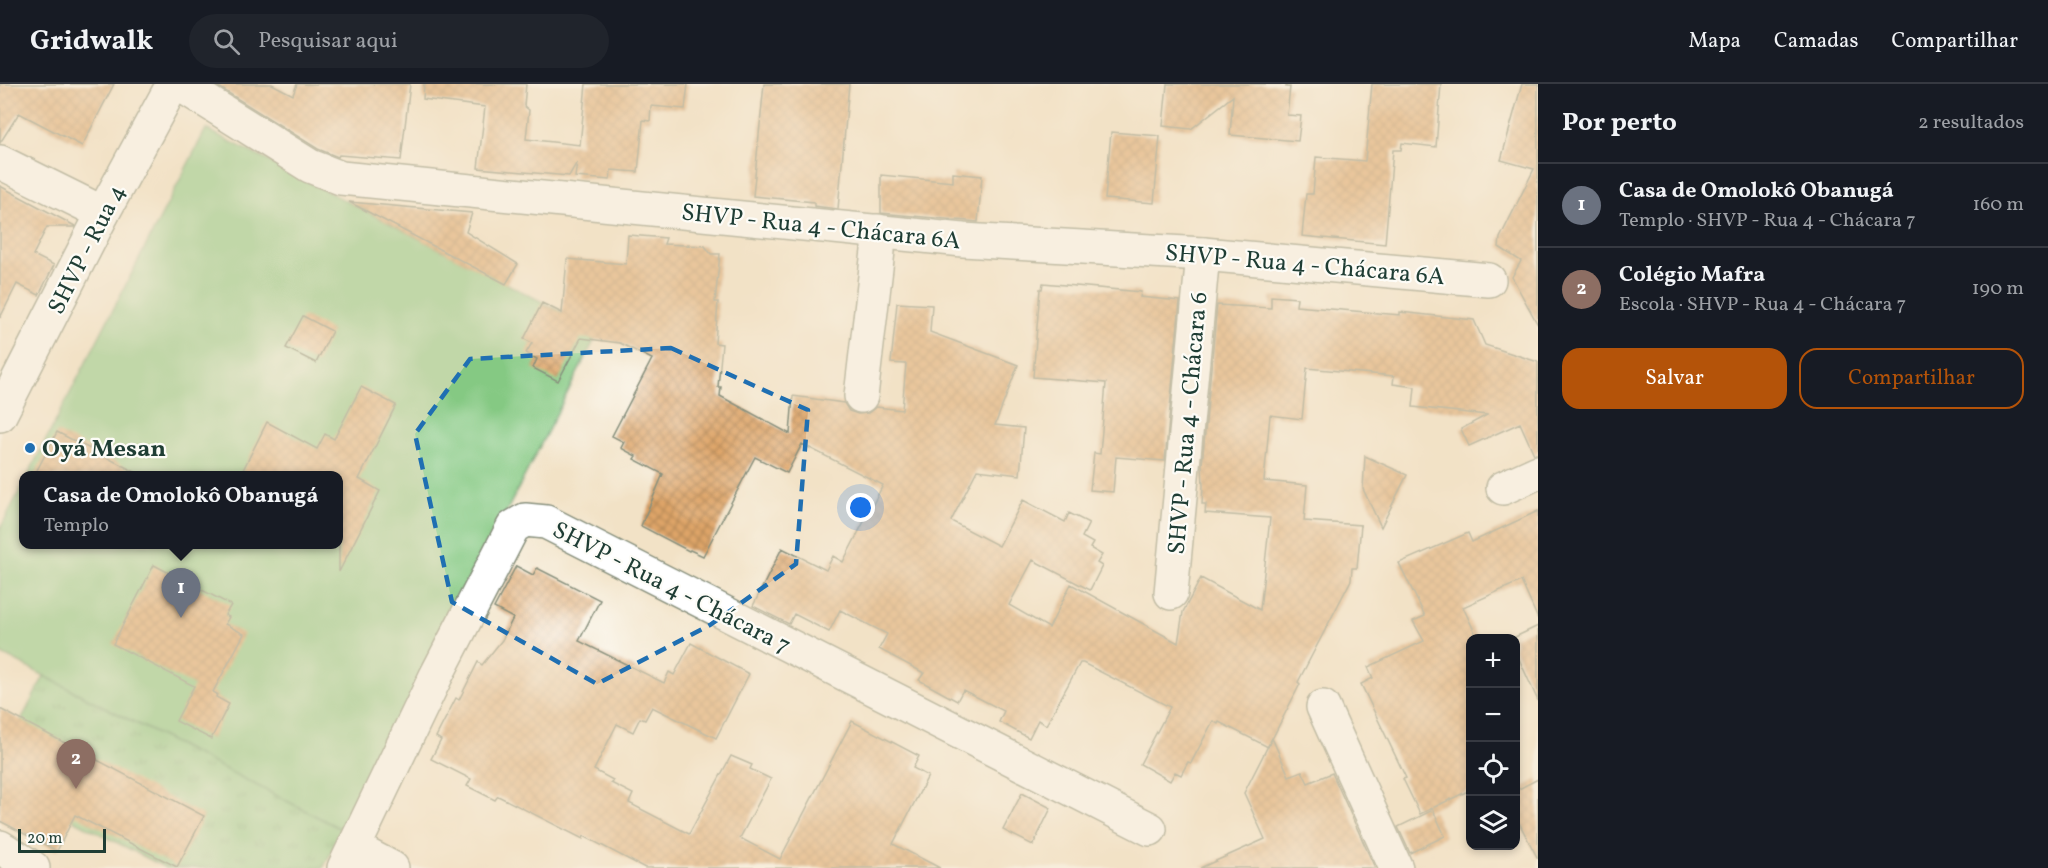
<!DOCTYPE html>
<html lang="pt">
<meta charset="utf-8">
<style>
:root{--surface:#171b24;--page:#20242c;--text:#f1f3f6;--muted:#9ea1a6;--line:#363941;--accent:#b45309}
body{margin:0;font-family:Vollkorn,serif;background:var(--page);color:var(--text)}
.controls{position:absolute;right:18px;bottom:18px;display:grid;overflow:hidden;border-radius:12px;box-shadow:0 3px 9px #0003}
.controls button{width:54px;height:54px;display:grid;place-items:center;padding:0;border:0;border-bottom:2px solid var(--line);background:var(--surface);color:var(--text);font:30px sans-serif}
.scale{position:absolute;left:18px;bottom:15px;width:88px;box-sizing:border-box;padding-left:6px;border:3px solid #1f3d34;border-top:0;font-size:16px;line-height:21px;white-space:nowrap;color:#1f3d34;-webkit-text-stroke:4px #fdfcf7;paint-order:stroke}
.you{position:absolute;left:861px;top:424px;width:21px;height:21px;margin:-15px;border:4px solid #fff;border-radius:50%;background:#1a73e8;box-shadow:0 0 0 9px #1a73e833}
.badge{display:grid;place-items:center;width:39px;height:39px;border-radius:50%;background:var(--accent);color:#fff;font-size:20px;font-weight:700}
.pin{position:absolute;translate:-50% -50px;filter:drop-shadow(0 2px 3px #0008)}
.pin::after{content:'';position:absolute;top:32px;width:21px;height:18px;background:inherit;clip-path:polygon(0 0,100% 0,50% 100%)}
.popup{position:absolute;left:19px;top:387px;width:324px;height:78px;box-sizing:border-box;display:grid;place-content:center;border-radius:12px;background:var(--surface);filter:drop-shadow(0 2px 4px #0005);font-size:20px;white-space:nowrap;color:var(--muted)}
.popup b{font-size:22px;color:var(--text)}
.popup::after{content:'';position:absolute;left:50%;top:100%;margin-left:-12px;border:12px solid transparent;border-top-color:var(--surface)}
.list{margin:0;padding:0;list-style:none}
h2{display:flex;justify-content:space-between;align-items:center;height:78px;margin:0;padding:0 24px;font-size:26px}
h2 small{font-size:20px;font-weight:400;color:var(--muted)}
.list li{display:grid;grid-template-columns:39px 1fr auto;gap:18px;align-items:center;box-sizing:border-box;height:84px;padding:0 24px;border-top:2px solid var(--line)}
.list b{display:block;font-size:22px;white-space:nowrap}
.list p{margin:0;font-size:20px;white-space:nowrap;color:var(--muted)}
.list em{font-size:20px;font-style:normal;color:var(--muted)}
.actions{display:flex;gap:12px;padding:18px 24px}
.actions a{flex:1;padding:14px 0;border:2px solid var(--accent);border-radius:18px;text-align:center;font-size:21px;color:var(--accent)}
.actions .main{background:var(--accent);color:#fff}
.icon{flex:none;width:33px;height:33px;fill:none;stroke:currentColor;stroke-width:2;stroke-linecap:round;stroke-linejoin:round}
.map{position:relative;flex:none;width:1538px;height:784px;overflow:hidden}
header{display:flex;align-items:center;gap:36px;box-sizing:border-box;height:84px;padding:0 30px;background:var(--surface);border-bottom:2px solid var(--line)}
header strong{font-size:28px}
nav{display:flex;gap:33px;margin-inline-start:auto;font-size:21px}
.search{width:420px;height:54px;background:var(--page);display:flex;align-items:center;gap:15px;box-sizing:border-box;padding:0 21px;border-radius:33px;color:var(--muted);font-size:22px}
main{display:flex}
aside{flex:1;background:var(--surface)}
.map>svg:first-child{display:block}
</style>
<header>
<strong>Gridwalk</strong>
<div class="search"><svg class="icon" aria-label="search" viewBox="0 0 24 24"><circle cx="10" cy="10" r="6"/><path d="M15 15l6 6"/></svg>Pesquisar aqui</div>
<nav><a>Mapa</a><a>Camadas</a><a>Compartilhar</a></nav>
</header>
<main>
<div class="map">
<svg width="1538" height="784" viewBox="0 0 1538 784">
<defs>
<pattern id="park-tufts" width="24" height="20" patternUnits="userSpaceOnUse" patternTransform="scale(1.5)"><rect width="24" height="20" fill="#85c983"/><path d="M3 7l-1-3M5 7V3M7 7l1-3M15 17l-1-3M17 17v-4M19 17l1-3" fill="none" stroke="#6ca46c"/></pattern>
<pattern id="building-cross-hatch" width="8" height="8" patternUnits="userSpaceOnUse" patternTransform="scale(1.5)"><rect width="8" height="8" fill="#dea468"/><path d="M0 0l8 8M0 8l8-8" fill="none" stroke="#b38756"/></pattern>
</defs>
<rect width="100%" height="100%" fill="#fdfcf7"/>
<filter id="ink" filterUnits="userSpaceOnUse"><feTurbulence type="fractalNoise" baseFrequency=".0167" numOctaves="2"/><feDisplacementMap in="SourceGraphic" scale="12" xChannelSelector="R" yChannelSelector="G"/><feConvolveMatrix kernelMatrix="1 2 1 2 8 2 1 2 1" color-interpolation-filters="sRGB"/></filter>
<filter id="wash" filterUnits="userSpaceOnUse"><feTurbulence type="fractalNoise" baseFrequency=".008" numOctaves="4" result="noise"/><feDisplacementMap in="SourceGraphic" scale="24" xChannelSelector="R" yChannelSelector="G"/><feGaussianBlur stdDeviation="1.35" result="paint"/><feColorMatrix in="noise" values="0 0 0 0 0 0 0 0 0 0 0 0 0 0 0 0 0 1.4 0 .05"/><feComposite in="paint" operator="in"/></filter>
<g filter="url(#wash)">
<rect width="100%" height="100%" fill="#f2e2c6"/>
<path fill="#85c983" stroke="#52835c" stroke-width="1.5" d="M 206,45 L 599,247 L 343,746 L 0,569 L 0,445 L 23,400 L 24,460 L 338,460 L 338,392 L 28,391 Z"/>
<path fill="url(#park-tufts)" stroke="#52835c" stroke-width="1.5" d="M 44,592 L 343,746 L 323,784 L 166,784 L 0,698 L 0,677 Z"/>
<g id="blocks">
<g fill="url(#building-cross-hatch)">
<path d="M 0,0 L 114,0 L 82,62 L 19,29 L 0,59 Z"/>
<path d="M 214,0 L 272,0 L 293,11 L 297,0 L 410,0 L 401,76 L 339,71 L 338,73 L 318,65 Z"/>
<path d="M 424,0 L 526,0 L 524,22 L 529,26 L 526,55 L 580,61 L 586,0 L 688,0 L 685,25 L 651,22 L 650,37 L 643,36 L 638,88 L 611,86 L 610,96 L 575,93 L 577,78 L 569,92 L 478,84 L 485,23 L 423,15 Z"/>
<path d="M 764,0 L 849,0 L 838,125 L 814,122 L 814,118 L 753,112 Z"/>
<path d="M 1167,0 L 1286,0 L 1286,3 L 1290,3 L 1287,31 L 1301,32 L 1298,57 L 1230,51 L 1233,12 L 1191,45 L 1163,42 Z"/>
<path d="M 1372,0 L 1441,0 L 1436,63 L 1402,59 L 1401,66 L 1393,66 L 1385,160 L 1302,152 L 1306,110 L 1313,110 L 1316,73 L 1365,77 Z"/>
<path d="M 1522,0 L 1538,0 L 1538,241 L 1512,193 L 1521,177 L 1499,163 L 1500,154 L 1534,85 L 1501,76 Z"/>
<path d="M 1111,48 L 1160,52 L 1154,119 L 1105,115 Z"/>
<path d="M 953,89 L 982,92 L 978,138 L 881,129 L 881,91 L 953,98 Z"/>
<path d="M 0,102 L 75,142 L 75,143 L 47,143 L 33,171 L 54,181 L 39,211 L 17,200 L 0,234 Z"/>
<path d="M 349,118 L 472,129 L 466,148 L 518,180 L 506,200 Z"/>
<path d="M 628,151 L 666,154 L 664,160 L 705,162 L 711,170 L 720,170 L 715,218 L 718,218 L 715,259 L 722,260 L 718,303 L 721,303 L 720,312 L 790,350 L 793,312 L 844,319 L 849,327 L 858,330 L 868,329 L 876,323 L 902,326 L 906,280 L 891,279 L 897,219 L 932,221 L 930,248 L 1018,281 L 995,341 L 1024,344 L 1020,391 L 977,386 L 951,437 L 999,462 L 1023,416 L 1065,438 L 1069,429 L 1089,439 L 1082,453 L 1093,459 L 1090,464 L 1102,471 L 1097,479 L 1102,482 L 1090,506 L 1033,476 L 1009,521 L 1049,544 L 1071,500 L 1178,559 L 1183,528 L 1201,494 L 1260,526 L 1270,434 L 1205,429 L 1206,420 L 1202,420 L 1203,402 L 1202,381 L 1217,221 L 1271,224 L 1271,212 L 1297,214 L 1296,222 L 1400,231 L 1400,228 L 1474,236 L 1485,261 L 1538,278 L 1538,370 L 1534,370 L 1520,339 L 1469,362 L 1461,345 L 1487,331 L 1413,323 L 1415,303 L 1393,300 L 1394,292 L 1307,284 L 1302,335 L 1270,331 L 1264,397 L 1307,401 L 1304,437 L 1361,441 L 1357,484 L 1352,484 L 1351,496 L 1298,598 L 1300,600 L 1268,663 L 1219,638 L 1218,640 L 1213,637 L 1191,679 L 1188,678 L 1181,691 L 1175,688 L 1170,697 L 1140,680 L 1170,623 L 1083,579 L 1080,579 L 1046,641 L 1038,636 L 1029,654 L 999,638 L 1004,627 L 963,606 L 957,617 L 919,596 L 924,589 L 879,565 L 887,550 L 840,526 L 829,548 L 794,530 L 789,540 L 753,522 L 782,464 L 826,486 L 833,472 L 843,478 L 883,401 L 802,360 L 787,389 L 755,373 L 703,472 L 690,466 L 689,467 L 641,442 L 663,390 L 634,375 L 636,372 L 621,364 L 624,358 L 612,352 L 652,275 L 620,259 L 581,254 L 558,297 L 533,284 L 537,275 L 526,269 L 532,259 L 524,255 L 542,219 L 562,229 L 567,175 L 626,180 Z"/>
<path d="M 1043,199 L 1141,208 L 1140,213 L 1180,217 L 1165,377 L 1116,373 L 1113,408 L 1090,406 L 1094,369 L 1100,370 L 1106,299 L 1033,293 L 1040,205 L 1042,205 Z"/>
<path d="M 303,232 L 332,247 L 316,279 L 286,264 Z"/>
<path d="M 361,303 L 396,321 L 359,395 L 380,407 L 339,488 L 339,392 L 240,392 L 267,338 L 317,365 L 325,350 L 334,355 Z"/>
<path d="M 57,348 L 143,392 L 34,392 Z"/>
<path d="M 1365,372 L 1407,391 L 1381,443 L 1363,405 Z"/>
<path d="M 1538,427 L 1538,535 L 1521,497 L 1463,523 L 1478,555 L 1470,555 L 1470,706 L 1420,730 L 1403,695 L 1406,694 L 1361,600 L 1373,594 L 1368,583 L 1424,557 L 1413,537 L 1425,532 L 1399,479 L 1468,449 L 1472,458 Z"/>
<path d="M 154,481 L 231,521 L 225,531 L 229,533 L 225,540 L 244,550 L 213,608 L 217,610 L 216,613 L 229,620 L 211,655 L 176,637 L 194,602 L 113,560 Z"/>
<path d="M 516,482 L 533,491 L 537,484 L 600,516 L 579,557 L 664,599 L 669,588 L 674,591 L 691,559 L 749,590 L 716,654 L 652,623 L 645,636 L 640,634 L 633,648 L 617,640 L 594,686 L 613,696 L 611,699 L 633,710 L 629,719 L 689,750 L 731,672 L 752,681 L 750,685 L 771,695 L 740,754 L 780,775 L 852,637 L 919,672 L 913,684 L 928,692 L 893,760 L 940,784 L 645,784 L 584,752 L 583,755 L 498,712 L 495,716 L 467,702 L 471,695 L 431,675 L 441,656 L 436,653 L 456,614 L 459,616 L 478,578 L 482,581 L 502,556 L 513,534 L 494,524 Z"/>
<path d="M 1538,542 L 1538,617 L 1515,566 L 1515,555 L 1511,555 Z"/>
<path d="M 0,625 L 204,732 L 177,783 L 75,731 L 57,767 L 0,737 Z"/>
<path d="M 1272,654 L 1289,692 L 1302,687 L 1308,699 L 1332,689 L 1375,784 L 1200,784 L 1265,755 L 1244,709 Z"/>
<path d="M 1538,695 L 1538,775 L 1515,731 L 1515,707 Z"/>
<path d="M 1022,709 L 1051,724 L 1033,761 L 1003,746 Z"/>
<path d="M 1433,726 L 1445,752 L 1410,769 L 1398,743 Z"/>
</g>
</g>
</g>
<g filter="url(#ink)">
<use href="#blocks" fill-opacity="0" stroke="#88907d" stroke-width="1.5"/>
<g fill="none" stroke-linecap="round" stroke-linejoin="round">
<g stroke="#88907d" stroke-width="36">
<g id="minor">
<path d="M 179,0 L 310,82 L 341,94 L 963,156 L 1203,170 L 1489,196"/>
<path d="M 0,78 L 103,129"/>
<path d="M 861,312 L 878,167 L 878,147"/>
<path d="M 0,331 L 103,129 L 173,0"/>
<path d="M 1503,404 L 1538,388"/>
<path d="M 1171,509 L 1203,170"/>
<path d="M 1323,623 L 1396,784"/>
<path d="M 0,763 L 33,784"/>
<path d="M 354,764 L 392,784"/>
<path d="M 344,784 L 436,592 L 513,443 L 525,436 L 546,438 L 1150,745"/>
</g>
</g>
<use href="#minor" stroke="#fff" stroke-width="33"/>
</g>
</g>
<path d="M0 0H1538V784H0ZM 671,264 L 808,326 L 796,480 L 710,541 L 597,600 L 452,518 L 415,350 L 470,275 Z" fill="#f2e2c6" fill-opacity=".55" fill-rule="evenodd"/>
<path fill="none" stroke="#1f6fb2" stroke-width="4.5" stroke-dasharray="12 8" stroke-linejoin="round" d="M 671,264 L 808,326 L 796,480 L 710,541 L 597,600 L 452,518 L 415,350 L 470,275 Z"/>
<circle fill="#1f6fb2" stroke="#fdfcf7" stroke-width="2" cx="30" cy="364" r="6"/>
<g text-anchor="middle" stroke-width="4.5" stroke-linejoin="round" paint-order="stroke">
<g font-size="24" fill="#1f3d34" stroke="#fdfcf7">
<text transform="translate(821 142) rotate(6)" y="8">SHVP - Rua 4 - Chácara 6A</text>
<text transform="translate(86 165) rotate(-63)" y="8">SHVP - Rua 4</text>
<text transform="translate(1305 180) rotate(5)" y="8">SHVP - Rua 4 - Chácara 6A</text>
<text transform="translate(1187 339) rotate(-85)" y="8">SHVP - Rua 4 - Chácara 6</text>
<text transform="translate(672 503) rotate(27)" y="8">SHVP - Rua 4 - Chácara 7</text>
</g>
<g font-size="24" font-weight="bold" fill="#1f3d34" stroke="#fdfcf7" text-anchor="start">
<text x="42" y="372">Oyá Mesan</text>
</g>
</g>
</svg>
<div class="controls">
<button>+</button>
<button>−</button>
<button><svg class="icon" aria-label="locate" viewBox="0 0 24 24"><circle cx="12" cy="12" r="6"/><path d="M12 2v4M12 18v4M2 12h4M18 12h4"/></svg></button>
<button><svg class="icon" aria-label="layers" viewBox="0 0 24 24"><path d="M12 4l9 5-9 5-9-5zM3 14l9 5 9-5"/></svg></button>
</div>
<div class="scale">20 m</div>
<div class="you"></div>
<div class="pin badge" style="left:181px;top:534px;background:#6b7280">1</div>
<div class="popup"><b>Casa de Omolokô Obanugá</b>Templo</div>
<div class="pin badge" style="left:76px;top:705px;background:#8d6e63">2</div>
</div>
<aside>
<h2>Por perto<small>2 resultados</small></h2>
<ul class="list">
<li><span class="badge" style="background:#6b7280">1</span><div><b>Casa de Omolokô Obanugá</b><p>Templo · SHVP - Rua 4 - Chácara 7</p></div><em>160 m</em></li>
<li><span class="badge" style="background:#8d6e63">2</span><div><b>Colégio Mafra</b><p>Escola · SHVP - Rua 4 - Chácara 7</p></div><em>190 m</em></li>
</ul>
<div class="actions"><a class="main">Salvar</a><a>Compartilhar</a></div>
</aside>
</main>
